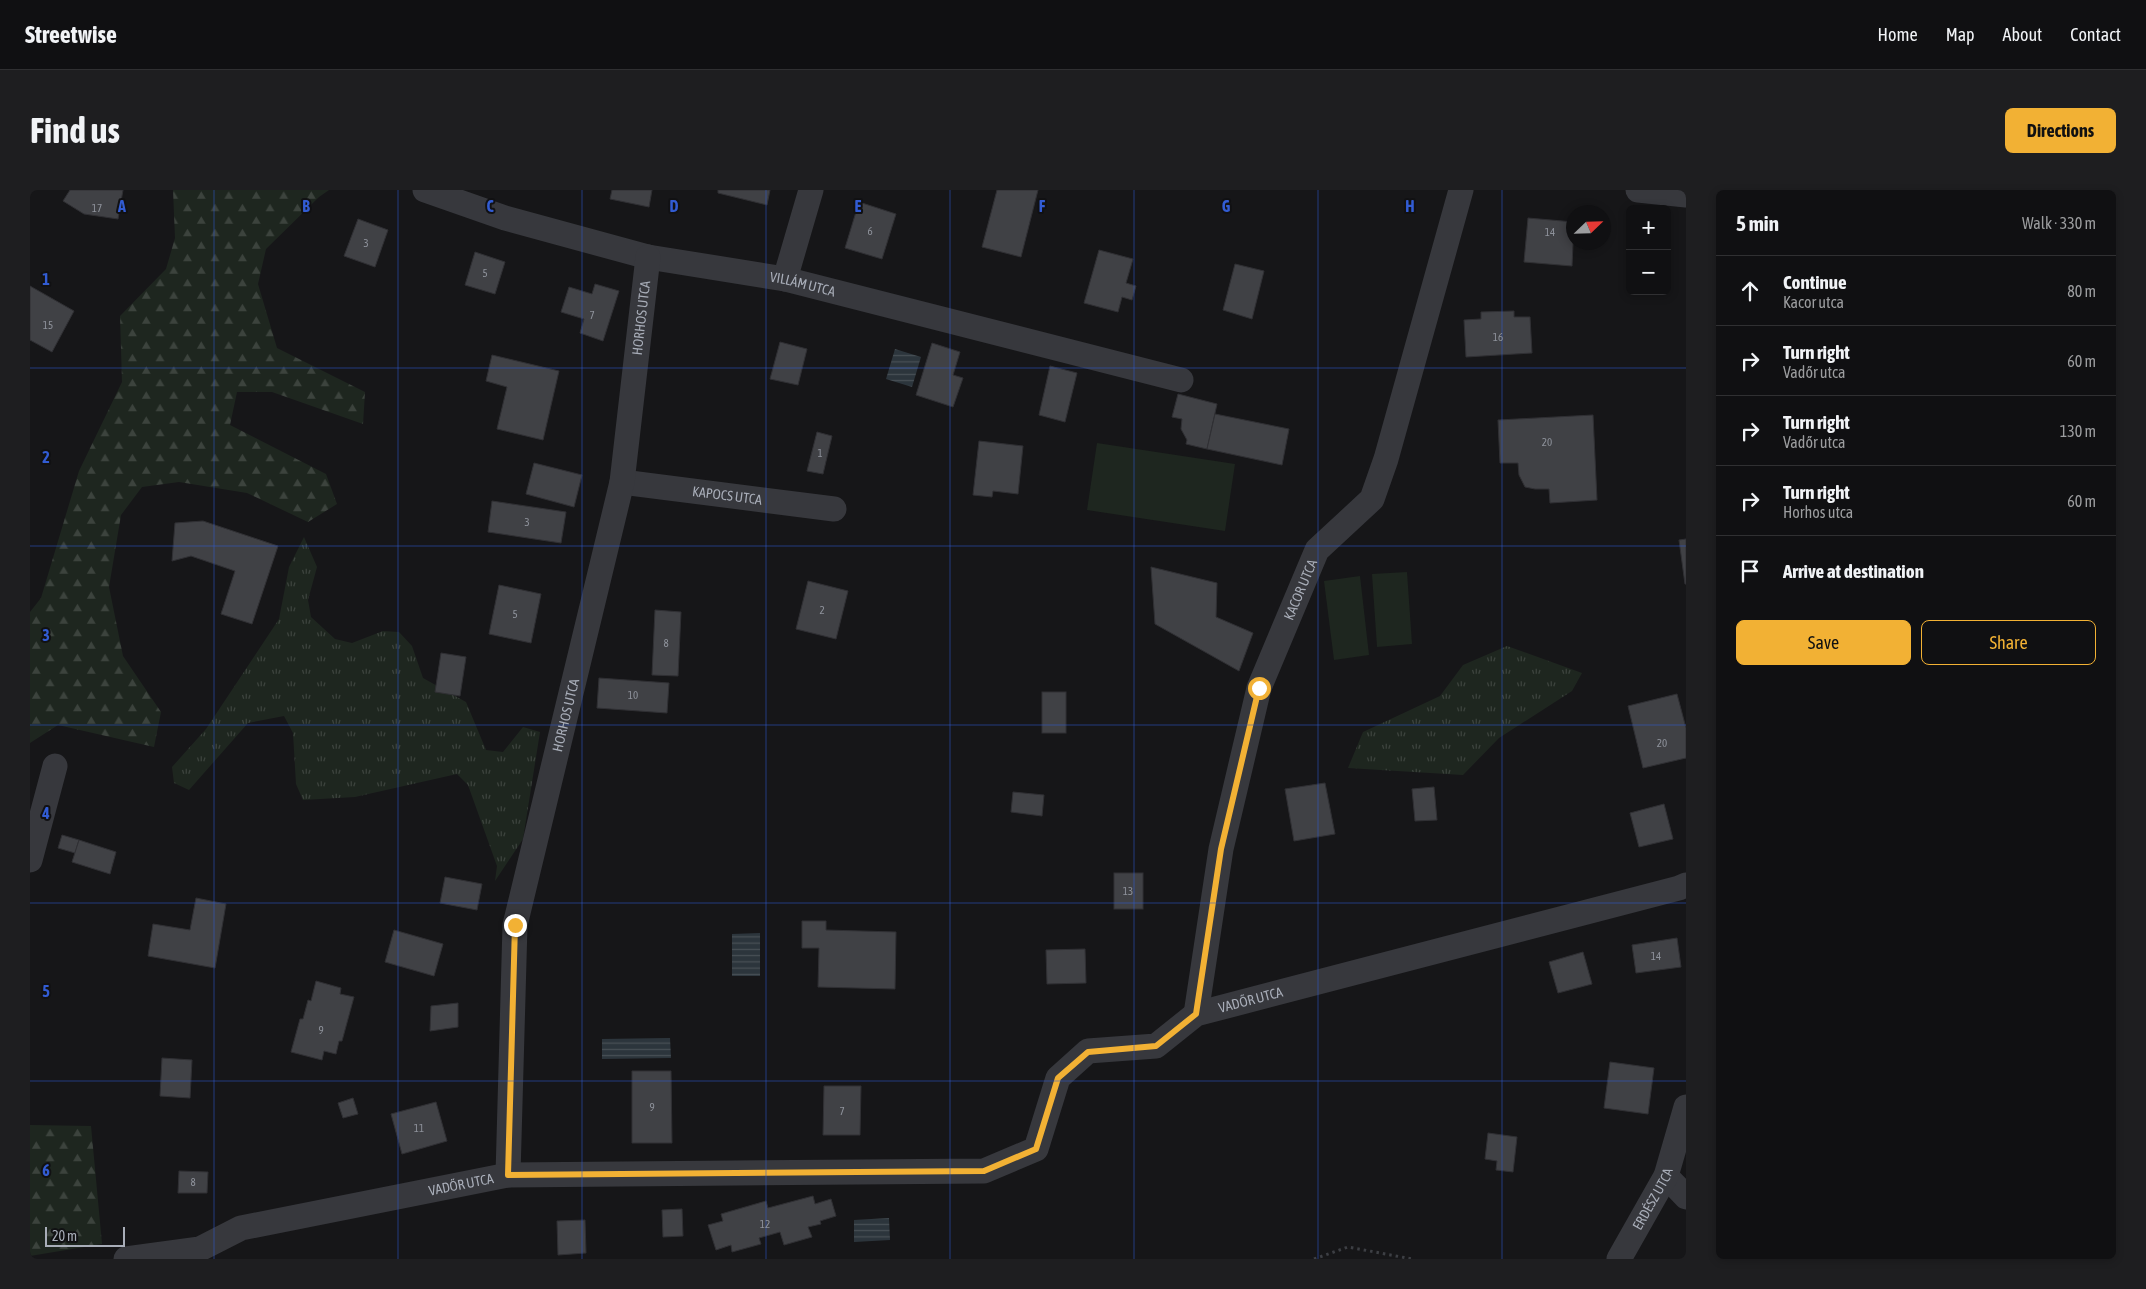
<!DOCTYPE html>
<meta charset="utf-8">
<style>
:root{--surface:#101012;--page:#1e1e20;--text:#f1f3f6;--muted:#9c9d9f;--line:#303032;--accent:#f2b134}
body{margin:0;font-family:"Asap Condensed",sans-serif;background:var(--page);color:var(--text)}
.controls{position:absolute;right:15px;top:15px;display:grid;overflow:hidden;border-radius:8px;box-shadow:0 2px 8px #0003}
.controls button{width:45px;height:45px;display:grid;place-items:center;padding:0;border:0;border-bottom:1px solid var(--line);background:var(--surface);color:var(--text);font:25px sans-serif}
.compass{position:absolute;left:1536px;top:15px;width:45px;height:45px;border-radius:50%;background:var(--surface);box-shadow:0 2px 8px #0003;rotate:67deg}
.scale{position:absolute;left:15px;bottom:12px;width:80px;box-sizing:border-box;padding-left:5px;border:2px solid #a8adb8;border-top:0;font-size:14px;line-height:18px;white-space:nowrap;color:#a8adb8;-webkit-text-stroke:4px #111113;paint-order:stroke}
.stop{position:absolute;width:15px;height:15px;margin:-11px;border:4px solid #f2b134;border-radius:50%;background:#fff}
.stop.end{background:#f2b134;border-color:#fff;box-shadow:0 1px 5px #0008}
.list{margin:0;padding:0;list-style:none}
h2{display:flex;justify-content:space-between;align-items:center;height:65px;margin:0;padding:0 20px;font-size:21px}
h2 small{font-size:16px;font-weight:400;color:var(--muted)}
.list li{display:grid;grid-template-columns:32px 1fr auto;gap:15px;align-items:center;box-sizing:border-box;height:70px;padding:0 20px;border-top:1px solid var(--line)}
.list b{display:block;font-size:19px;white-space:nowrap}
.list p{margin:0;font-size:16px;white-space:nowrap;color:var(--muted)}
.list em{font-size:16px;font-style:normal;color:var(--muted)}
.actions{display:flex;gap:10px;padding:15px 20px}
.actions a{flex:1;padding:11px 0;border:1px solid var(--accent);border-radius:8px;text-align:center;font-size:18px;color:var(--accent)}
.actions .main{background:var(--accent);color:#111}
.icon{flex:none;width:28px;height:28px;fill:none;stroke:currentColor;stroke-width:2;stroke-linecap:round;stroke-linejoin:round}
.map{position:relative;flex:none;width:1656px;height:1069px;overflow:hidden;border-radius:8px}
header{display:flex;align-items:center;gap:30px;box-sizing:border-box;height:70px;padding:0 25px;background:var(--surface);border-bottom:1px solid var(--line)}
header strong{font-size:24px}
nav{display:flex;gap:28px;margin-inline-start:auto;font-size:18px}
.intro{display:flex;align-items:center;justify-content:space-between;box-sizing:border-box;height:120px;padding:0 30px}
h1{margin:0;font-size:35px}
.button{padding:12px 22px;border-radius:8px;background:var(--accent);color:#111;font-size:18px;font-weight:700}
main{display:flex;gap:30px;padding:0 30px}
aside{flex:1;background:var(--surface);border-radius:8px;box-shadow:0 2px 8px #0003}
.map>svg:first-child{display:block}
</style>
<header>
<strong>Streetwise</strong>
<nav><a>Home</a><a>Map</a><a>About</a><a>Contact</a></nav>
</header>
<div class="intro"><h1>Find us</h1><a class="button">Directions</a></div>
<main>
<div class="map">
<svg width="1656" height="1069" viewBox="0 0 1656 1069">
<defs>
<pattern id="grass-tufts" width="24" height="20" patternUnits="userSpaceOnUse" patternTransform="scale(1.25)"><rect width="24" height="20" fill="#1e261f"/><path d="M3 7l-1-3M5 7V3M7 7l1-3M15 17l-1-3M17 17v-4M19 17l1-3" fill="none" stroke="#3c433d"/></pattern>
<pattern id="forest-firs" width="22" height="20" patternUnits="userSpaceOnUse" patternTransform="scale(1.25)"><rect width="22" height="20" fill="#1e261f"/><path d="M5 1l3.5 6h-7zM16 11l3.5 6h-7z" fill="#3c433d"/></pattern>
<pattern id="water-rules" width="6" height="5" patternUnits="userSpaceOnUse" patternTransform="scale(1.25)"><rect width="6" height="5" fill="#2c353c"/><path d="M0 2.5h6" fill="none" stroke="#485056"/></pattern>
</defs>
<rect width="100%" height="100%" fill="#161618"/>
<g fill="url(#grass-tufts)">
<path d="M 274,347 L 287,377 L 278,410 L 281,427 L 305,449 L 322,453 L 353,441 L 369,442 L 382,456 L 393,488 L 436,512 L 456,560 L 473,562 L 493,537 L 510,542 L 493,649 L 465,691 L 467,676 L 438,595 L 427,584 L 325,607 L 273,610 L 266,594 L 263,543 L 254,526 L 218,533 L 159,600 L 144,593 L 142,577 L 176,539 L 249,429 L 259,377 Z"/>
<path d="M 1477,456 L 1552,483 L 1542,501 L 1469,548 L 1433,585 L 1318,578 L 1333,542 L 1410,506 L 1433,475 Z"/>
</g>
<g fill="url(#forest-firs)">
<path d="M 143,0 L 299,0 L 289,7 L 236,59 L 228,94 L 247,158 L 335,202 L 333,234 L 242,202 L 207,202 L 200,235 L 296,284 L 307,314 L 278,332 L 217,303 L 149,292 L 112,297 L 91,325 L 79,397 L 93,466 L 131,522 L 124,557 L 28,535 L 0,553 L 0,422 L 11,408 L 49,281 L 92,192 L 90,126 L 136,79 L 145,48 Z"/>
<path d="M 0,935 L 61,936 L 72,1054 L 0,1066 Z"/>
</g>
<g fill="#1e261f">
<path d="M 1067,253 L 1205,274 L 1195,341 L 1057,320 Z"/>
<path d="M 1377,382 L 1382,454 L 1347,457 L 1342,384 Z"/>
<path d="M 1330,386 L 1339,465 L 1304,470 L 1294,391 Z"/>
</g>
<g fill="url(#water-rules)">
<path d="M 865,159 L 891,167 L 882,197 L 856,189 Z"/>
<path d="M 730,743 L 730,786 L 702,786 L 702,744 Z"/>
<path d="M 640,848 L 641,868 L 572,869 L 572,849 Z"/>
<path d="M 859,1028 L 860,1050 L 824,1052 L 824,1030 Z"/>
</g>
<g fill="#404145" stroke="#303034">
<path d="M 40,0 L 93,0 L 88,29 L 54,24 L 33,11 Z"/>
<path d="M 582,0 L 622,0 L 619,17 L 580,9 Z"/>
<path d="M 688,0 L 740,0 L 737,15 L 688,3 Z"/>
<path d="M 967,0 L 1008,0 L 991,67 L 952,57 Z"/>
<path d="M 829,12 L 866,24 L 852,69 L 815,58 Z"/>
<path d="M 1498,28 L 1544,32 L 1542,76 L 1494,72 Z"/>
<path d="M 328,29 L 358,40 L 345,77 L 314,66 Z"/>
<path d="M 1069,60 L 1103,69 L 1096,93 L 1106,96 L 1102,110 L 1092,107 L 1088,122 L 1054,113 Z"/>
<path d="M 445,62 L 475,72 L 465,104 L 435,95 Z"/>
<path d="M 1205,74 L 1234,81 L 1222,129 L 1193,120 Z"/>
<path d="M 565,94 L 589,101 L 573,151 L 550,143 L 554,129 L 531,122 L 539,97 L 562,104 Z"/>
<path d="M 0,96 L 44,121 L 22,162 L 0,150 Z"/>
<path d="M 1484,121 L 1484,127 L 1500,127 L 1502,163 L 1436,167 L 1434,130 L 1451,129 L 1451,122 Z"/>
<path d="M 750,152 L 777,159 L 768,195 L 740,189 Z"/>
<path d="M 902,153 L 930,162 L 923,185 L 933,188 L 923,217 L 886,205 Z"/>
<path d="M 462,165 L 529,181 L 513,250 L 467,239 L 477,197 L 456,191 Z"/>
<path d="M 1020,176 L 1047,183 L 1035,232 L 1009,225 Z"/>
<path d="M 1148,204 L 1187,214 L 1177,259 L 1156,254 L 1157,250 L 1151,239 L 1152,229 L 1142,227 Z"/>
<path d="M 1185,224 L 1259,239 L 1252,275 L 1177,259 Z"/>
<path d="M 1563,225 L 1567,310 L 1520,313 L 1519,299 L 1505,299 L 1495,297 L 1489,285 L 1488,273 L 1470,273 L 1468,230 Z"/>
<path d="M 787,242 L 802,246 L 793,284 L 777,281 Z"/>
<path d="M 949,251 L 993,256 L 988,304 L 963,301 L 962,307 L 943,305 Z"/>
<path d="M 504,273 L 552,285 L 544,317 L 496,304 Z"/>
<path d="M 462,311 L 536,322 L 531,353 L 458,342 Z"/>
<path d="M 173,331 L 248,356 L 222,434 L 191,424 L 205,381 L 161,366 L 142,371 L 145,333 Z"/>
<path d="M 1656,349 L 1656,394 L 1655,394 L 1649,350 Z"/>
<path d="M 1121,377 L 1187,393 L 1186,427 L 1223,443 L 1209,481 L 1125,434 Z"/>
<path d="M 778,391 L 818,401 L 806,449 L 766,439 Z"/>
<path d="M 469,395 L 511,404 L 501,453 L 459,444 Z"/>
<path d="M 625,420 L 651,422 L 648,486 L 622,485 Z"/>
<path d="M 411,463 L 436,467 L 430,506 L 405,502 Z"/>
<path d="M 569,488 L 639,493 L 637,523 L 567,518 Z"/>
<rect x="1012" y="502" width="24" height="41"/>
<path d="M 1647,504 L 1656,538 L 1656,568 L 1613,578 L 1598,516 Z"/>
<path d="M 1295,593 L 1305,644 L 1264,651 L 1255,599 Z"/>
<path d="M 1404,597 L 1407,630 L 1385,631 L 1382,599 Z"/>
<path d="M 983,602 L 1014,605 L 1012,626 L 981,622 Z"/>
<path d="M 1634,614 L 1643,649 L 1609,657 L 1600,623 Z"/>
<path d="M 32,645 L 49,650 L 45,663 L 28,658 Z"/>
<path d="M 49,650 L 86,662 L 80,684 L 42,672 Z"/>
<rect x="1084" y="683" width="29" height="36"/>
<path d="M 415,687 L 452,694 L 447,720 L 410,713 Z"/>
<path d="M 166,708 L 196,714 L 185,778 L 118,766 L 123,734 L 160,740 Z"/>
<path d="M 772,731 L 796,731 L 796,740 L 866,742 L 865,799 L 788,797 L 789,758 L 772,758 Z"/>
<path d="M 364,740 L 413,754 L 404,786 L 355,772 Z"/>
<path d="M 1647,748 L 1651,777 L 1606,783 L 1602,755 Z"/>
<path d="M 1055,759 L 1056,793 L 1017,794 L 1016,760 Z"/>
<path d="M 1553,762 L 1562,794 L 1528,803 L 1519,772 Z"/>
<path d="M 286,791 L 311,798 L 310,804 L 324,807 L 312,851 L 309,851 L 306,864 L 294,861 L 292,870 L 261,862 L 270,829 L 273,829 L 278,810 L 281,811 Z"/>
<path d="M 428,813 L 428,837 L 400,841 L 401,816 Z"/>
<path d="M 132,868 L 162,870 L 160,908 L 130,906 Z"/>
<path d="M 1580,872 L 1624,878 L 1618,924 L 1574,918 Z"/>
<path d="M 602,881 L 641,881 L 642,953 L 602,953 Z"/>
<path d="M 794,896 L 831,896 L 830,945 L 793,945 Z"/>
<path d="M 323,908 L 328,924 L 313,928 L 308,913 Z"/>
<path d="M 406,912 L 417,951 L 372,964 L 361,924 Z"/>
<path d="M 1458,943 L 1487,947 L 1483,982 L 1466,980 L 1467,971 L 1455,969 Z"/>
<path d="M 149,981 L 178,982 L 177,1003 L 148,1003 Z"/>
<path d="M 783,1006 L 785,1014 L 801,1009 L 806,1026 L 790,1031 L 791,1034 L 778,1037 L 782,1047 L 754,1055 L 750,1042 L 729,1048 L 731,1054 L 702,1062 L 701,1055 L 686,1060 L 678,1035 L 693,1031 L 691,1024 L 736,1011 L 738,1018 Z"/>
<path d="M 652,1019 L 653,1046 L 633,1047 L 632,1020 Z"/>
<path d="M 555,1030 L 556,1063 L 528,1065 L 527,1031 Z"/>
</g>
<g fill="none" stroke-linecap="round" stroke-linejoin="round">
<path stroke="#3d3f44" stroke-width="3" stroke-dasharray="2.5 4" stroke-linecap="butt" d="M 1284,1069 L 1318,1057 L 1382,1069"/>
<g stroke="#37383d" stroke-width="25">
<path id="s1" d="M 395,0 L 475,28 L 618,67 L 755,89 L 1151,190"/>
<path d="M 1608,0 L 1656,5"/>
<path d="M 755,89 L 781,0"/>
<path id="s2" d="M 592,292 L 804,319"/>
<path d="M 0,670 L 25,576"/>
<path id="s3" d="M 1166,824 L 1191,659 L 1229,498 L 1287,360 L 1342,309 L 1356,269 L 1431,0"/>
<path id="s4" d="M 478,985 L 485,735 L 592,292 L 618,67"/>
<path d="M 1636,986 L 1656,1007"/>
<path id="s5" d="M 96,1069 L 170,1059 L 211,1038 L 478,985 L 954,981 L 1006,959 L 1028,888 L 1058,861 L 1126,856 L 1166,824 L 1649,698 L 1656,695"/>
<path id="s6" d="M 1589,1069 L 1636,986 L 1656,917"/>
</g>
</g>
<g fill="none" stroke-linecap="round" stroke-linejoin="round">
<path stroke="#f2b134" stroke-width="6" d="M 485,735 L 478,985 L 954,981 L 1006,959 L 1028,888 L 1058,862 L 1126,856 L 1166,824 L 1191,659 L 1229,498"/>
</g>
<path fill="none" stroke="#325cd3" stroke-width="1" stroke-opacity="0.55" d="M 184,0 L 184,1069M 368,0 L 368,1069M 552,0 L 552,1069M 736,0 L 736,1069M 920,0 L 920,1069M 1104,0 L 1104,1069M 1288,0 L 1288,1069M 1472,0 L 1472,1069M 0,178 L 1656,178M 0,356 L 1656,356M 0,535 L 1656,535M 0,713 L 1656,713M 0,891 L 1656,891"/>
<g text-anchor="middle" stroke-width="4" stroke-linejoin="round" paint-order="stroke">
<g font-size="11" fill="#8e929b">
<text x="67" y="22">17</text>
<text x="840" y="45">6</text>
<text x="1520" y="46">14</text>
<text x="336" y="57">3</text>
<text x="455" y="87">5</text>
<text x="562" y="129">7</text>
<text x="18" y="139">15</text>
<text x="1468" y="151">16</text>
<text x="1517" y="256">20</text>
<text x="790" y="267">1</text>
<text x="497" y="336">3</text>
<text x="792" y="424">2</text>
<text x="485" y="428">5</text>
<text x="636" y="457">8</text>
<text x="603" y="509">10</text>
<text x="1632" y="557">20</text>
<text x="1098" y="705">13</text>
<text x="1626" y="770">14</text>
<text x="291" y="844">9</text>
<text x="622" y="921">9</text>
<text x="812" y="925">7</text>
<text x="389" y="942">11</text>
<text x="163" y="996">8</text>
<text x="735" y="1038">12</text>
</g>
<g font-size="14" fill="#a8adb8" stroke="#111113">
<text dy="5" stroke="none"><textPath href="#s1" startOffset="390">VILLÁM UTCA</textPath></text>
<text dy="5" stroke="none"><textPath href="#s4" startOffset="871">HORHOS UTCA</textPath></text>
<text dy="5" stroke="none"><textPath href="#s2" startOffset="106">KAPOCS UTCA</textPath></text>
<text dy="5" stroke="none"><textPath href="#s3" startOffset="439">KACOR UTCA</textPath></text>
<text dy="5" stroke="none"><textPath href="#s4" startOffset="466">HORHOS UTCA</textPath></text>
<text dy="5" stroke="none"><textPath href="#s5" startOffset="1216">VADŐR UTCA</textPath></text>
<text dy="5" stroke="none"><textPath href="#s5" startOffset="345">VADŐR UTCA</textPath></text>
<text dy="5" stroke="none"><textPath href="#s6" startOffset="69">ERDÉSZ UTCA</textPath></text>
</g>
</g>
<g font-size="16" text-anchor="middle" font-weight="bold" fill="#325cd3" stroke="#111113" stroke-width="4" stroke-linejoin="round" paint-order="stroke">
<text x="92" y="22">A</text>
<text x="276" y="22">B</text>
<text x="460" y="22">C</text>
<text x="644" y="22">D</text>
<text x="828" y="22">E</text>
<text x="1012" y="22">F</text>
<text x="1196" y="22">G</text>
<text x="1380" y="22">H</text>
<text x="16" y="95">1</text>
<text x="16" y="273">2</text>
<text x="16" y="451">3</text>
<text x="16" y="629">4</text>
<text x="16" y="807">5</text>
<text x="16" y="986">6</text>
</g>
</svg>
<div class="controls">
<button>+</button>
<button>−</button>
</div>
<svg class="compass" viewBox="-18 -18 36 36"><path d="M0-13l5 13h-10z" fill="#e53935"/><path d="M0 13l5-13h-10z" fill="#9c9d9f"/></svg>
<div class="scale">20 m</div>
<div class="stop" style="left:1229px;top:498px"></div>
<div class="stop end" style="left:485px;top:735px"></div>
</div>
<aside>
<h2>5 min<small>Walk · 330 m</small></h2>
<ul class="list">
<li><svg class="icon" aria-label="ahead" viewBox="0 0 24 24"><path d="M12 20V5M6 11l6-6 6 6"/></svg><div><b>Continue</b><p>Kacor utca</p></div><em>80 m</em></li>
<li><svg class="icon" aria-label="right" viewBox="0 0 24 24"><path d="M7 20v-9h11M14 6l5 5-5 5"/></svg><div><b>Turn right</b><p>Vadőr utca</p></div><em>60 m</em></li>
<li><svg class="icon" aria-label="right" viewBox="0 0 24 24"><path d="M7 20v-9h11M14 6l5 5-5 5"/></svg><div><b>Turn right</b><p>Vadőr utca</p></div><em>130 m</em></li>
<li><svg class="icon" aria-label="right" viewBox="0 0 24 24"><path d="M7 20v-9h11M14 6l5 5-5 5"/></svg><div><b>Turn right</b><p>Horhos utca</p></div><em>60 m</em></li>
<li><svg class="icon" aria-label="arrive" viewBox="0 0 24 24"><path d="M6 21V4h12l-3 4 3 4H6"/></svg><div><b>Arrive at destination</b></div></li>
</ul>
<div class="actions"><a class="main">Save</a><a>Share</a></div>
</aside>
</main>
